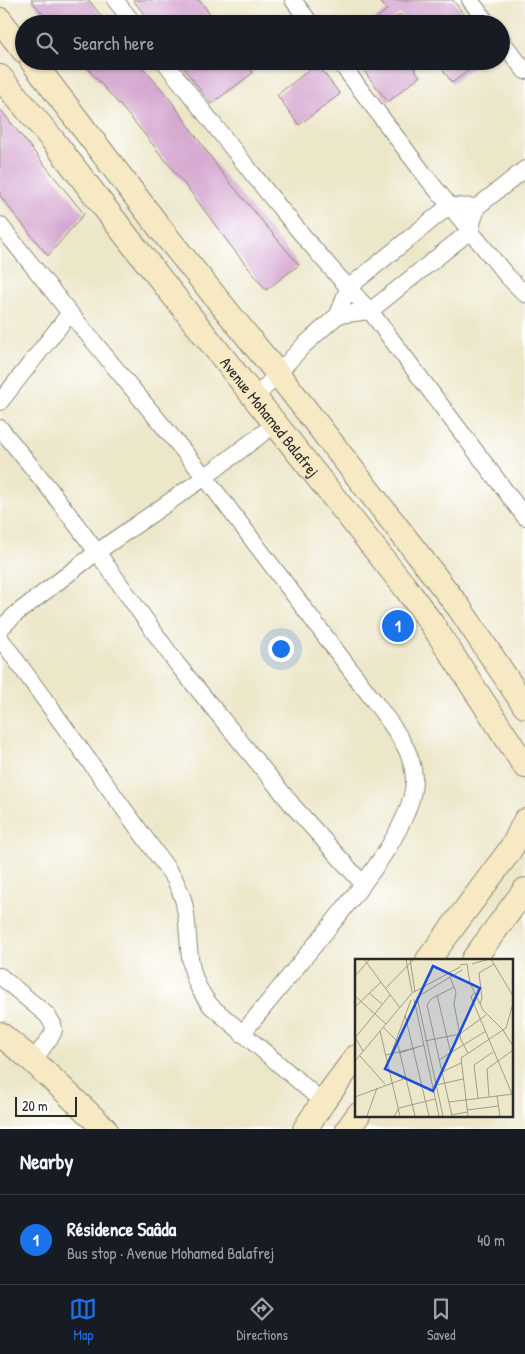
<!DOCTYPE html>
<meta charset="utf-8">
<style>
:root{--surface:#171b24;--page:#20242c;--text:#f1f3f6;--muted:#9ea1a6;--line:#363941;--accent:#1a73e8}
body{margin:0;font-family:"Patrick Hand",sans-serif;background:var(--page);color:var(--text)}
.scale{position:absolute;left:15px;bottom:12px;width:62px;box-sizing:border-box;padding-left:5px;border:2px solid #2b2b2b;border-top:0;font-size:14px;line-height:18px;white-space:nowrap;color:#2b2b2b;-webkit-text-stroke:4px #fff;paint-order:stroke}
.you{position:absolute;left:280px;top:648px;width:18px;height:18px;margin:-12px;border:4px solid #fff;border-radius:50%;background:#1a73e8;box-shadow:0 0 0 8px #1a73e833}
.badge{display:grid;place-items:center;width:32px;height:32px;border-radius:50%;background:var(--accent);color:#fff;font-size:16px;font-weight:700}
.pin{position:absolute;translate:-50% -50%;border:2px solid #fff;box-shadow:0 1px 5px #0006}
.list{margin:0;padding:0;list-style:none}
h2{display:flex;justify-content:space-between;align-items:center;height:65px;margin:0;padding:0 20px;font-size:21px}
h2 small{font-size:16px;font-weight:400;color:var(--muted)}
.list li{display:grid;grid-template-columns:32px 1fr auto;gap:15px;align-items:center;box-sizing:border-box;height:90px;padding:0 20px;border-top:1px solid var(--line)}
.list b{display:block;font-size:19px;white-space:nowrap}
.list p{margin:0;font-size:16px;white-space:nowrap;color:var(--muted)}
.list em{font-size:16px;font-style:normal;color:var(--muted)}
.icon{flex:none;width:28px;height:28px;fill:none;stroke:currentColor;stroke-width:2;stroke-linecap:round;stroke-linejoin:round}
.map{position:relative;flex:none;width:525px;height:1129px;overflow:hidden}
.search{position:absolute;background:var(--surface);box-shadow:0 1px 4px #0004;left:15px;right:15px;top:15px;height:55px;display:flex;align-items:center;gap:12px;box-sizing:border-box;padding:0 18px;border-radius:28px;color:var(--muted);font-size:19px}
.sheet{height:155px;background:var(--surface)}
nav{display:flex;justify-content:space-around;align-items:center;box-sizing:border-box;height:70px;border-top:1px solid var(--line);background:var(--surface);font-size:14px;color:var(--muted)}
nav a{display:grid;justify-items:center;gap:2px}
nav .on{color:var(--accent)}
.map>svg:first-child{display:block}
</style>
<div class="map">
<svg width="525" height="1129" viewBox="0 0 525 1129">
<rect width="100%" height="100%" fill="#fff"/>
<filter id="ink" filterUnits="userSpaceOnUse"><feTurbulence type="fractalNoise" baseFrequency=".02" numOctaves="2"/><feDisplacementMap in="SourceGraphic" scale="10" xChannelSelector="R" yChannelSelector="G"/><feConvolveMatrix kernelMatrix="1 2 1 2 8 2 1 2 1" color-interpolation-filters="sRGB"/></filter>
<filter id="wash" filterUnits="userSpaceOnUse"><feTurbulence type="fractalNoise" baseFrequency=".0096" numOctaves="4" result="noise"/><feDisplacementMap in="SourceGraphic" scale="20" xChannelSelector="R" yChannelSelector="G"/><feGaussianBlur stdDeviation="1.12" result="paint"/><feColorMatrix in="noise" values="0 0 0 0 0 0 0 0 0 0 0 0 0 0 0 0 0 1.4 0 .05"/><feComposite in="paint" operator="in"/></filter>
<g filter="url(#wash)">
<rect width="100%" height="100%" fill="#ede7ca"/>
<g id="blocks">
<g fill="#d6a9d1">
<path d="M 31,0 L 89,0 L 107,24 L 51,24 Z"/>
<path d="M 133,0 L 199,0 L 211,15 L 200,24 L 152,24 Z"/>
<path d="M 379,0 L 453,0 L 471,24 L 408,24 L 400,14 L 387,24 L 368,24 L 387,10 Z"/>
<path d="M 85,61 L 137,61 L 169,98 L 222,173 L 299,265 L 266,290 L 230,245 L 193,195 L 137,125 L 83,63 Z"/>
<path d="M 191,61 L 245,61 L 253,73 L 211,104 L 183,67 Z"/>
<path d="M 356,61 L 424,61 L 414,69 L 420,76 L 388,102 Z"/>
<path d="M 437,61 L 481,61 L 452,83 Z"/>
<path d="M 317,64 L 340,94 L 299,125 L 277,95 Z"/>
<path d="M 0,109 L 84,214 L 48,256 L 0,196 Z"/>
</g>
</g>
</g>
<g filter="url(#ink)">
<use href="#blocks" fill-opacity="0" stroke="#8c897a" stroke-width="1"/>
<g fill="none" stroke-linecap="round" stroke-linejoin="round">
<g stroke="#8c897a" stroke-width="18">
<g id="street">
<path d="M 115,0 L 134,24"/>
<path d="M 293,0 L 311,24"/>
<path d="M 470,0 L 488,24"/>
<path d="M 501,40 L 525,71"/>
<path d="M 164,61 C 231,146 296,233 370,311 L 525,517"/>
<path d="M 339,61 L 427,178 L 507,276 L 525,294"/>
<path d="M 0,225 L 70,313 L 205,477 L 377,705 C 395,730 419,757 413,790 C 406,833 358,891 331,925 C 301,962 271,998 242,1034"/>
<path d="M 338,315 L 370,311 L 470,231 L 477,207 L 525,169"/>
<path d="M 255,398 L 303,346 L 338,315 L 348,288 L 449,206 L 477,207"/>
<path d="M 0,402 L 70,313"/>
<path d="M 0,428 L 48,487 L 97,552 L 177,664 L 294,807 L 363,884"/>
<path d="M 0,629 L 17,613 L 97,552 L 205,477 L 275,424"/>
<path d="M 0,638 L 174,878 C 178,886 182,894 184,903 C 189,925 187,947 192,969 C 195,983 202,995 211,1006 L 323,1102"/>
<path d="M 0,976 L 47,1015 L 53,1024 L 54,1030 L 52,1035 L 33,1061"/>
</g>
</g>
<g stroke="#8c897a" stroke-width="26">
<g id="secondary">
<path d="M 0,20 L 24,51"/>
<path d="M 32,61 L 166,236 L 278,374 L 427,566 L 460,609 L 525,706"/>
<path id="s1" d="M 0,77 L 52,139 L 131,242 L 405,587 L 432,624 L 525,766"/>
<path d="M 428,960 L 508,853 L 516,840 L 525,821"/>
<path d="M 473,960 L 525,890"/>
<path d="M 0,1034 L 33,1061 L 105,1129"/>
<path d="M 305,1129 L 323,1102 L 356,1057"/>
<path d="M 348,1129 L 358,1115"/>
</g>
</g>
<use href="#street" stroke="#fff" stroke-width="16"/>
<use href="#secondary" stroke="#f6e9c3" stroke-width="24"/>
</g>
</g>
<g text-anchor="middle" stroke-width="4" stroke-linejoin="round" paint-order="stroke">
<g font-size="16" fill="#2b2b2b" stroke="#fff">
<text dy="6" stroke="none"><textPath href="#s1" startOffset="434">Avenue Mohamed Balafrej</textPath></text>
</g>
</g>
<g transform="translate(355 959)">
<rect width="158" height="158" fill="#ede7ca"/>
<path fill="none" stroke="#9f9c8a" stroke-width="1" d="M 9,0 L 45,49M 51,0 L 57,33M 55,0 L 60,33M 136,0 L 158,37M 117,5 L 134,0M 105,6 L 112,5 L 115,24 L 128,51 L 148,71 L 158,87M 0,17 L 15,0M 95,18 L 101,33 L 99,45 L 106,81 L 113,94M 31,29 L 59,0M 14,34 L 27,45M 119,34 L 116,38 L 157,135M 82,36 L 96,95M 0,37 L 31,65M 62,38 L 88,157M 62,38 L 107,11M 59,40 L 84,157M 125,45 L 127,39 L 124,14 L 139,5M 0,48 L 26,23M 50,56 L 74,157M 28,68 L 42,82 L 60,157M 25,72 L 45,157M 0,78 L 8,92M 0,79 L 35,36M 70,82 L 105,75 L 131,56M 44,94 L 69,86M 36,95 L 56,41M 31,96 L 60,89M 5,97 L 30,125M 84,101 L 131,72M 0,102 L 57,34 L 105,8M 87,113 L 106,104M 81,126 L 108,120M 142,137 L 145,157M 0,138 L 51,119M 134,138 L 132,110 L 158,91M 123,139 L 119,106 L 138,93M 94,143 L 158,135M 112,151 L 144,147M 97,156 L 112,153M 12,157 L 22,129M 39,157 L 44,149 L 80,140M 97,157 L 72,46 L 76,40 L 99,28M 113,157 L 106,99 L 151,69 L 158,44"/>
<path fill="#1d4ed8" fill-opacity="0.15" stroke="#1d4ed8" stroke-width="2.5" d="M 78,7 L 125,29 L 78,132 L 30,110 Z"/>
<rect width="158" height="158" fill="none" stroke="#2b2b2b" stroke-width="2.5"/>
</g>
</svg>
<div class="scale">20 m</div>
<div class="you"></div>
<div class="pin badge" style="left:398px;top:626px">1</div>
<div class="search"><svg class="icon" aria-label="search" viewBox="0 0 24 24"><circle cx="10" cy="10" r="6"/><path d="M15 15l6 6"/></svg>Search here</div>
</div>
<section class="sheet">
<h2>Nearby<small></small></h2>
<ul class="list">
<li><span class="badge">1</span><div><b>Résidence Saâda</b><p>Bus stop · Avenue Mohamed Balafrej</p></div><em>40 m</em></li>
</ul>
</section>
<nav>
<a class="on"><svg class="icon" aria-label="map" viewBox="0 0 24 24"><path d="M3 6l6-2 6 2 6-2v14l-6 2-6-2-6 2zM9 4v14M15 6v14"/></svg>Map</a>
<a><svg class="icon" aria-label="directions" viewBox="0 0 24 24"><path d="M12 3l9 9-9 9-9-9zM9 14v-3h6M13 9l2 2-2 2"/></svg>Directions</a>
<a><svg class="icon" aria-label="saved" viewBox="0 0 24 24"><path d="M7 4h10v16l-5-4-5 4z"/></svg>Saved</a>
</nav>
